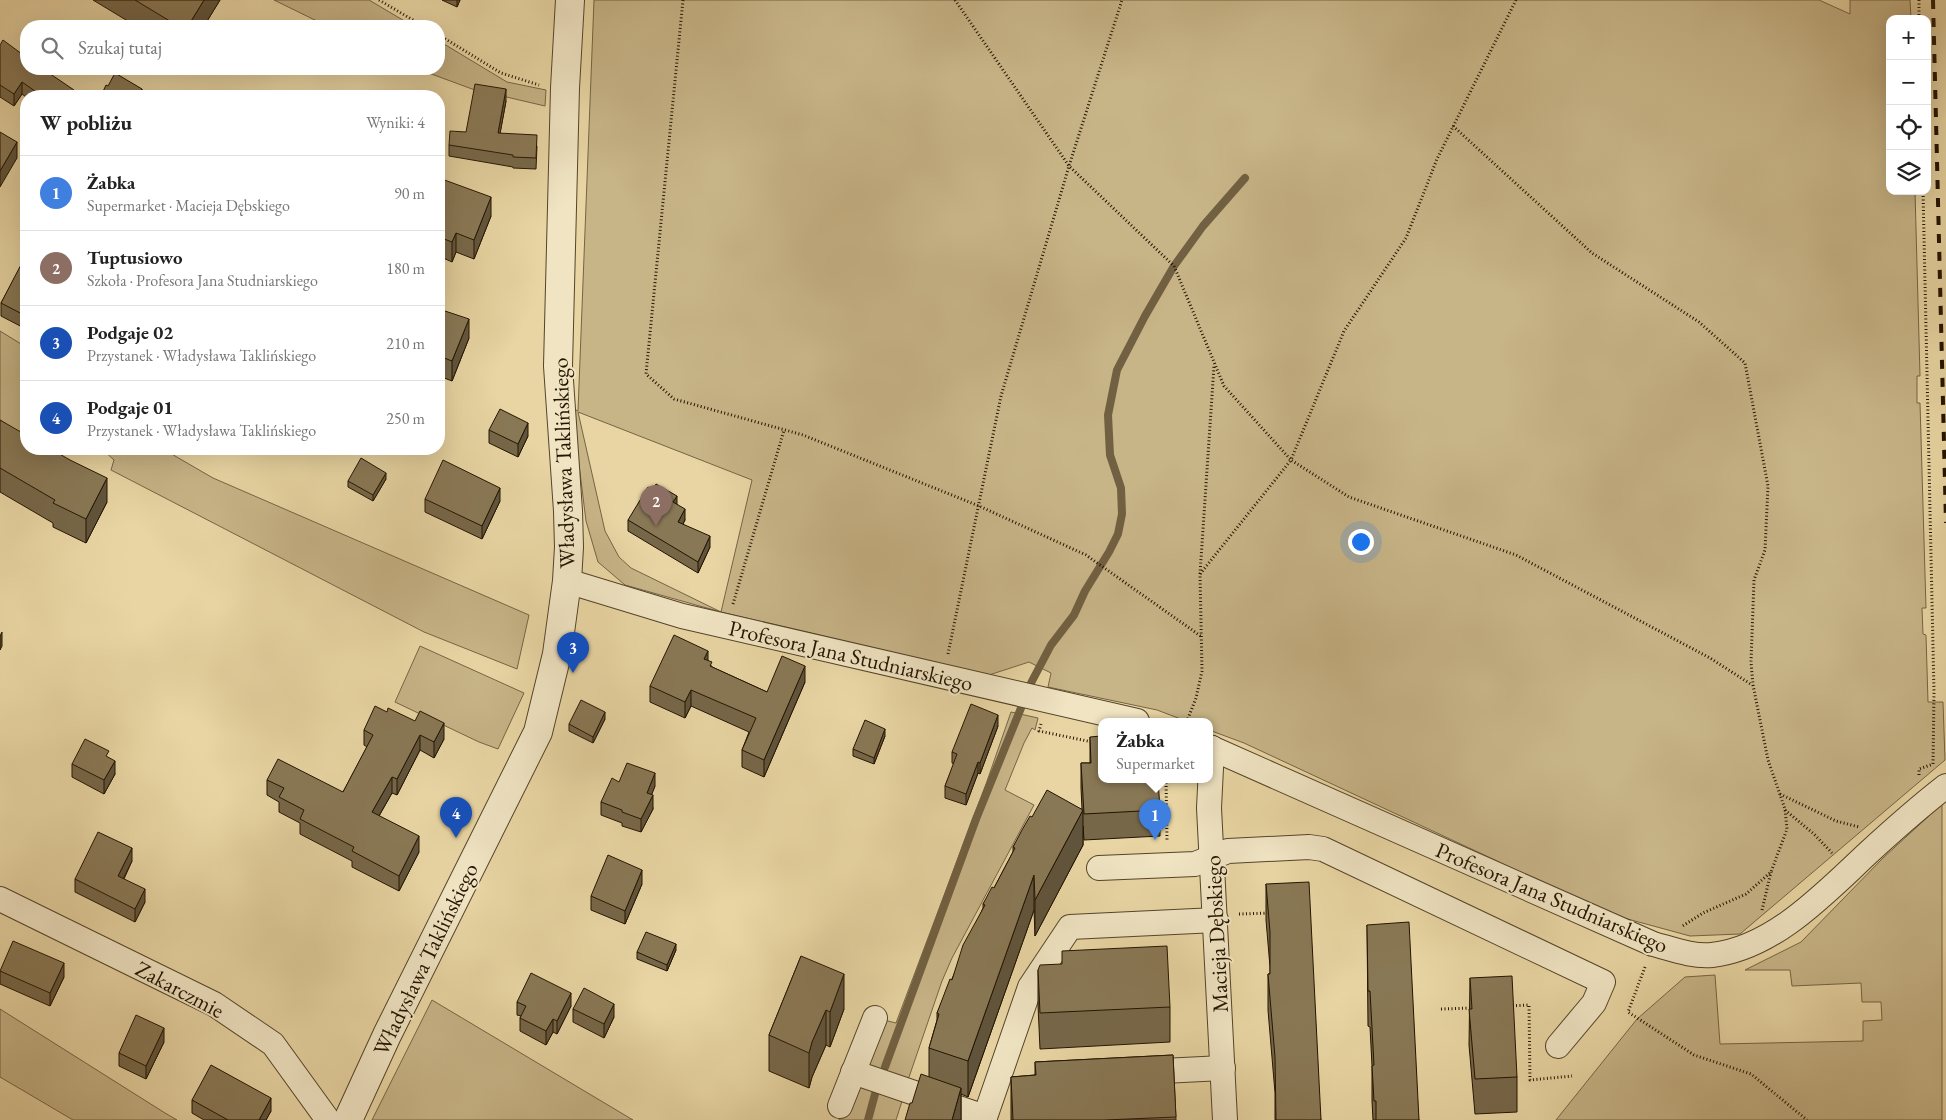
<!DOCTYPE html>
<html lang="pl">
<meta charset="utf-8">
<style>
:root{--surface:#fff;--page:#f6f6f6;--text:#222;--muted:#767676;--line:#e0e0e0;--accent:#8f2418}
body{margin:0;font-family:"EB Garamond",serif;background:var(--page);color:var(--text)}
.controls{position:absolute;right:15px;top:15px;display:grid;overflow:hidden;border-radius:10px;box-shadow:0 5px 20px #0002}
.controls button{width:45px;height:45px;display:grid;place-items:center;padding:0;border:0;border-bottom:1px solid var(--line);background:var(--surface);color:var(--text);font:25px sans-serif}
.you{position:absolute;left:1360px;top:541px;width:18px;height:18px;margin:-12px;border:4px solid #fff;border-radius:50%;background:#1a73e8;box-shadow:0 0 0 8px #1a73e833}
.badge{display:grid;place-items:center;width:32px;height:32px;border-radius:50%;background:var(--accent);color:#fff;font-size:16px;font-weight:700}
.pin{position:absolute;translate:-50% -41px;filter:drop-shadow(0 1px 2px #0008)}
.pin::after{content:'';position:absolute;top:26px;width:18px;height:15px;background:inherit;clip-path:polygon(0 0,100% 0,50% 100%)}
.popup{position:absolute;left:1098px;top:718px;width:115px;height:65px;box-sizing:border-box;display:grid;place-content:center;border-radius:10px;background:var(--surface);filter:drop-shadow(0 1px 4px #0005);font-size:16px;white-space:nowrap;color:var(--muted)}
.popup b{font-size:19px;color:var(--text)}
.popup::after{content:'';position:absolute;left:50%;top:100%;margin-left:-10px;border:10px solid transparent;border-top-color:var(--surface)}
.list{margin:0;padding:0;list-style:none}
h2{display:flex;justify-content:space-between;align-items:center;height:65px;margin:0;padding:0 20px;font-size:21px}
h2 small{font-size:16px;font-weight:400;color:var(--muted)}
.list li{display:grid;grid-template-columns:32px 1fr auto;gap:15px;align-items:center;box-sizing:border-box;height:75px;padding:0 20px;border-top:1px solid var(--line)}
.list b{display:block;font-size:19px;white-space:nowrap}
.list p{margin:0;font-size:16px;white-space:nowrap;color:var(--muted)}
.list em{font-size:16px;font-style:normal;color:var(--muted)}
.icon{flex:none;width:28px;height:28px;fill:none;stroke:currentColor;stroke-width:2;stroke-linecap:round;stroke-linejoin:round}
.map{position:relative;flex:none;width:1946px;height:1120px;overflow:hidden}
.search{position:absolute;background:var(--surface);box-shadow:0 5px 20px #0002;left:20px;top:20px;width:425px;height:55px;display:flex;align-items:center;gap:12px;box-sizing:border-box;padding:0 18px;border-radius:20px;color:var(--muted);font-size:19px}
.panel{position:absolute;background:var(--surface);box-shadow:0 5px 20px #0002;left:20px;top:90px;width:425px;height:365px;border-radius:20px}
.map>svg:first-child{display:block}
</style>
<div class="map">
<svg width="1946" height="1120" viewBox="0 0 1946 1120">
<rect width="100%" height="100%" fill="#e8d5a3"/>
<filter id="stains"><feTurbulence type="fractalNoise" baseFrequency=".004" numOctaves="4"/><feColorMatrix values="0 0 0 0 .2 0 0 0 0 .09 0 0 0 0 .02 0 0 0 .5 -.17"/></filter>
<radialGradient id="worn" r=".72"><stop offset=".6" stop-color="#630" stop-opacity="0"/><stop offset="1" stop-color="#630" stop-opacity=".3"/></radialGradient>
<g fill="#c7b487" stroke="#756444" fill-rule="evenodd">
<path d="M 274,0 L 369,0 L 413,26 L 327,26 Z"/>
<path d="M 594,0 L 1819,0 L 1850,14 L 1850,0 L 1910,0 L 1911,19 L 1890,19 L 1890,191 L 1915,191 L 1920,376 L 1917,376 L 1917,403 L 1920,403 L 1926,608 L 1922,608 L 1923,634 L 1926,635 L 1928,702 L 1943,702 L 1945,760 L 1740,934 L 1690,936 L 1613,915 L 1244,743 L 1209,730 L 1209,721 L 1186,721 L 1157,710 L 1048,687 L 1051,673 L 1029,662 L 989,675 L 721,612 L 625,585 L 598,562 L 586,521 L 572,408 L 578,411 ZM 578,412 L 752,480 L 721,612 L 631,568 L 619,557 L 605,531 Z"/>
<path d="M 439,41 L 507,82 L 546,90 L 545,106 L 472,89 L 418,69 L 439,69 Z"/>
<path d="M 0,331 L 26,347 L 26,437 L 0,436 Z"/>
<path d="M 102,449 L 163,449 L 213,478 L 529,615 L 517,669 L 424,632 L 111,470 L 114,460 Z"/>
<path d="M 420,646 L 524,693 L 498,749 L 479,742 L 395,702 Z"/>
<path d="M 1011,712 L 1038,718 L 1035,730 L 1032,728 L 1024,743 L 1005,790 L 1034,805 L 952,958 L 942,981 L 908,1080 L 864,1066 L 880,1019 L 896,1023 L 986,784 Z"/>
<path d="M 1942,804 L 1942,1120 L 1556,1120 L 1637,1019 L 1685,977 L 1715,975 L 1720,1044 L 1863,1041 L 1863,1021 L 1882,1020 L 1881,1002 L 1862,1002 L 1861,983 L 1792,986 L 1790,970 L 1745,970 L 1801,942 L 1883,858 Z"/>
<path d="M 432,1000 L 633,1120 L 372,1120 Z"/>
<path d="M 0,1009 L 165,1113 L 177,1120 L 73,1120 L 0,1077 Z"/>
<path d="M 858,1082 L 903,1098 L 896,1120 L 839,1120 Z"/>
</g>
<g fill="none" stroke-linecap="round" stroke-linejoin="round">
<g stroke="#716041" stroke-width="8">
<path d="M 1031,683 L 1051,645 L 1074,615 L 1085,591 L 1109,552 L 1118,534 L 1122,514 L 1121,488 L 1110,455 L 1108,415 L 1117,370 L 1145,316 L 1174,266 L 1203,226 L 1245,178"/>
<path d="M 885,1067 L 976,819 L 1021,708"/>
<path d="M 868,1120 L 875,1094"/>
</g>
<g stroke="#544429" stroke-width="26">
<g id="minor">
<path d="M 567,581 L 682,616 L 1137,721"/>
<path d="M 1209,747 L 1653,944 C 1672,949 1693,957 1712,955 C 1774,948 1825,893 1868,853 C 1893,830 1919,807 1946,786"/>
<path d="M 1212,748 L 1209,808 L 1225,1120"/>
<path d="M 1099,868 L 1195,864 L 1228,851 L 1309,847 L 1323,849 L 1603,982 L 1594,1003 L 1558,1046"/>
<path d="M 0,899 L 214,1004 L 273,1044 L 328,1120"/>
<path d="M 853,1072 L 985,1117"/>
<path d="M 1142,1072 L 1223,1068"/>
<path d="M 840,1106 L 875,1018"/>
<path d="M 984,1120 L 1030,987 L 1070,927 L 1216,920"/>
</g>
</g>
<g stroke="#544429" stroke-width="30">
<path id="tertiary" d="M 348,1120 L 387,1035 L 538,732 L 557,654 L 567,581 L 569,547 L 568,511 L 558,366 L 565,88 L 570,0"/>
</g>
<g stroke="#231400" stroke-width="3" stroke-dasharray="1 2.5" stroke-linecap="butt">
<path d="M 379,0 L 423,26"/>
<path d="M 683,0 L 646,374 L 674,399 L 803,435 L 979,506 L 1086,555 L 1202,637"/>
<path d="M 955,0 L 1069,166 L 1174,266 L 1224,386 L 1291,460 L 1200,574 L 1202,671 L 1196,698 L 1187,721"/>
<path d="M 1516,0 L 1437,159 L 1406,238 L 1344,331 L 1291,460 L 1349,497 L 1516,555 L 1710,658 L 1752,685"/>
<path d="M 1919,0 L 1919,19"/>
<path d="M 439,35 L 501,73 L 539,85"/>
<path d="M 1453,126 L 1592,253 L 1699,322 L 1745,363 L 1768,486 L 1765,550 L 1754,580 L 1751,662 L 1753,685 L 1768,760 L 1785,809 L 1787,829 L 1771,872 L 1746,894 L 1703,913 L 1681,927"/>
<path d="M 1200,574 L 1214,366"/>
<path d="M 733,604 L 784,430"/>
<path d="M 948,654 L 1001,396 L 1069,166 L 1122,0"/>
<path d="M 1041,724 L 1039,731 L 1092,742"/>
<path d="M 1919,775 L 1919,769 L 1933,764 L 1934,692 L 1923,191"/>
<path d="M 1166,779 L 1167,841"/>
<path d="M 1780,794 L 1836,821 L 1859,827"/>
<path d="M 1785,810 L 1814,834 L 1832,853"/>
<path d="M 1762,910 L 1771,872"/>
<path d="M 1239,914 L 1270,913"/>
<path d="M 1645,967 L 1628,1012 L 1694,1055 L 1751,1074 L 1807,1120"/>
<path d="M 1509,1006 L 1529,1005 L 1530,1080 L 1572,1076"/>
<path d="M 1441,1009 L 1473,1008"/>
</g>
<use href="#minor" stroke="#f0e4c3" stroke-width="24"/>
<use href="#tertiary" stroke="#f0e4c3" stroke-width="28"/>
<path stroke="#231400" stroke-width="4" stroke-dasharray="9 9" stroke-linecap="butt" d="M 1933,0 L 1946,523"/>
</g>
<g fill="#766749" stroke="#231400">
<path d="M 93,0 L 220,0 L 204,26 L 136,26 Z"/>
<path d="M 442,0 L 460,0 L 457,7 Z"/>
<path d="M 0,45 L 74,96 L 26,97 L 22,94 L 14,106 L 0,97 Z"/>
<path d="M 506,101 L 500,133 L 537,146 L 536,169 L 513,168 L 513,167 L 449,156 L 449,145 Z"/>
<path d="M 439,178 L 491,216 L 474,259 L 456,252 L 452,262 L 439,256 Z"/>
<path d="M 26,257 L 26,329 L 1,316 L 1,303 Z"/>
<path d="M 439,309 L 469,338 L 452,381 L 439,376 Z"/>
<path d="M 0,420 L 107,502 L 86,543 L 53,527 L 53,523 L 0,492 Z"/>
<path d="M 489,430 L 528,436 L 518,457 L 489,443 Z"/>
<path d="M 386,479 L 373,501 L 348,487 L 348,481 Z"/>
<path d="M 425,499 L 500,501 L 482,539 L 425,512 Z"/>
<path d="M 677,504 L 685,520 L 683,524 L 710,547 L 698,573 L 628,531 L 628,520 Z"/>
<path d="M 708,661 L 712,667 L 767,692 L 805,682 L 764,777 L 742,767 L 742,750 L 749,732 L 691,706 L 685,718 L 650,702 L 650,686 Z"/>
<path d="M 387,712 L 444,739 L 434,758 L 420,750 L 397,795 L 392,793 L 379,816 L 419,852 L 399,891 L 352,867 L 352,861 L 300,834 L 300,823 L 279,812 L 279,802 L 267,795 L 267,780 L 343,792 L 367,747 L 364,745 L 364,730 Z"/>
<path d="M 605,719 L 593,743 L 569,731 L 569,724 Z"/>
<path d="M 998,726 L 980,774 L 978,773 L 966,805 L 945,798 L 945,786 L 954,764 L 952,763 L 952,752 Z"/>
<path d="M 885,736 L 874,764 L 853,756 L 853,749 Z"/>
<path d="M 1090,737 L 1160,810 L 1160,836 L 1084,840 L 1083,826 L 1083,845 L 1035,936 L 1034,910 L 968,1097 L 961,1094 L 961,1120 L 912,1103 L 929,1077 L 929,1048 L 937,1020 L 937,1013 L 983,908 L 983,904 L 994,888 L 1013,852 L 1013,847 L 1032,817 L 1082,809 L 1081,788 L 1081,763 L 1090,763 Z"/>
<path d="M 109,758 L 115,774 L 104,794 L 72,777 L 72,764 Z"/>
<path d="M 619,782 L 655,786 L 651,795 L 653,809 L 641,832 L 622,826 L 622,823 L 601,815 L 601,802 Z"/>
<path d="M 132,861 L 124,879 L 145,902 L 135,922 L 75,892 L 75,879 Z"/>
<path d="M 642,884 L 625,924 L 591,910 L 591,896 Z"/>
<path d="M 1266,884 L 1321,1120 L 1275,1120 L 1275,1093 L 1268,1010 L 1268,974 L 1270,974 L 1270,967 L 1266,920 Z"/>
<path d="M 1367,925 L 1419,1120 L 1373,1120 L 1372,1101 L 1372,1066 L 1370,1027 L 1368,1026 Z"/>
<path d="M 676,950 L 667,971 L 637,959 L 637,952 Z"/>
<path d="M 801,956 L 844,1009 L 830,1047 L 826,1045 L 812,1077 L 809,1088 L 769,1071 L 769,1035 Z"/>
<path d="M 1038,970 L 1170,1007 L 1170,1042 L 1040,1049 L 1038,1005 Z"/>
<path d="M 0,971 L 64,977 L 50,1006 L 0,984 Z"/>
<path d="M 1470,978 L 1517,1077 L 1517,1112 L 1475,1114 L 1469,1045 Z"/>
<path d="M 517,1002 L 571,1006 L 557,1034 L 553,1032 L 546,1045 L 520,1031 L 520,1018 L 521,1016 L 517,1015 Z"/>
<path d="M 573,1009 L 614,1017 L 604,1038 L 573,1022 Z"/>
<path d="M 164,1042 L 146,1079 L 119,1066 L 119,1053 Z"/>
<path d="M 1173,1055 L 1176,1120 L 1011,1120 L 1011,1077 L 1035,1075 L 1035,1062 Z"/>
<path d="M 192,1100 L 271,1111 L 266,1120 L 204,1120 L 192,1113 Z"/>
</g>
<g fill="#60543c" stroke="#231400">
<path d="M 204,0 L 220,0 L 204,26 L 188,26 Z"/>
<path d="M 457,0 L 460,0 L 457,7 Z"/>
<path d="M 22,82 L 22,94 L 14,106 L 14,94 Z"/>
<path d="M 142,89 L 142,96 L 138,96 Z"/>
<path d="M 506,89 L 506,101 L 498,145 L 498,133 Z"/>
<path d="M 74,90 L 74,96 L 70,96 Z"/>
<path d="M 17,142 L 17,158 L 0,187 L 0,171 Z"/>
<path d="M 491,197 L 491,216 L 474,259 L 474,240 Z"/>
<path d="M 456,233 L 456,252 L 452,262 L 452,242 Z"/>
<path d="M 469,319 L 469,338 L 452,381 L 452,361 Z"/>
<path d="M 528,423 L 528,436 L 518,457 L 518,444 Z"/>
<path d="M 386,473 L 386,479 L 373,501 L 373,495 Z"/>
<path d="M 107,478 L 107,502 L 86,543 L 86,519 Z"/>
<path d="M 500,488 L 500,501 L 482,539 L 482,526 Z"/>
<path d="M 677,496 L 677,507 L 673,502 Z"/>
<path d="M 685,509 L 685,520 L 678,533 L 678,522 Z"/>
<path d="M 710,536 L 710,547 L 698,573 L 698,562 Z"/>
<path d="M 2,632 L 2,646 L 0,650 L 0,636 Z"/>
<path d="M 708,651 L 708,668 L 704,659 Z"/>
<path d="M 805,666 L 805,682 L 764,777 L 764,760 Z"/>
<path d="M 691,690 L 691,706 L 685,718 L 685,702 Z"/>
<path d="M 605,712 L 605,719 L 593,743 L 593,737 Z"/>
<path d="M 998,715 L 998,726 L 980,774 L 980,763 Z"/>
<path d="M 444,723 L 444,739 L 434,758 L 434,742 Z"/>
<path d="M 885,729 L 885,736 L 874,764 L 874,758 Z"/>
<path d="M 420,735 L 420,750 L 397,795 L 397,779 Z"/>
<path d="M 115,761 L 115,774 L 104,794 L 104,780 Z"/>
<path d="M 978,762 L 978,773 L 966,805 L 966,794 Z"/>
<path d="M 655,773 L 655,786 L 647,807 L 647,793 Z"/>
<path d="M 392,777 L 392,793 L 372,828 L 372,812 Z"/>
<path d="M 653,795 L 653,809 L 641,832 L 641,819 Z"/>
<path d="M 1083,810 L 1083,845 L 1035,936 L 1035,900 Z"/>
<path d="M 419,836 L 419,852 L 399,891 L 399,876 Z"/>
<path d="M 132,848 L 132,861 L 118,889 L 118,876 Z"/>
<path d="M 642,870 L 642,884 L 625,924 L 625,911 Z"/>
<path d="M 1034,875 L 1034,910 L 968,1097 L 968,1061 Z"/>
<path d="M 145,889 L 145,902 L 135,922 L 135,909 Z"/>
<path d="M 676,944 L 676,950 L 667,971 L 667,965 Z"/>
<path d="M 64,963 L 64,977 L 50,1006 L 50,993 Z"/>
<path d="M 844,974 L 844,1009 L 830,1047 L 830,1012 Z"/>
<path d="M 571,993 L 571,1006 L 557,1034 L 557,1021 Z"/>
<path d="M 614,1004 L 614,1017 L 604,1038 L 604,1024 Z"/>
<path d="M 826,1010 L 826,1045 L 812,1077 L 809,1088 L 809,1053 L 812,1042 Z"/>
<path d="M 553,1019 L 553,1032 L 546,1045 L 546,1031 Z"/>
<path d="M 164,1028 L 164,1042 L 146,1079 L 146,1066 Z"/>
<path d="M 961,1088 L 961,1120 L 952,1120 Z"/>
<path d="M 271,1098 L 271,1111 L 266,1120 L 259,1120 Z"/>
</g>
<g fill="#897855" stroke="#231400">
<path d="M 135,0 L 204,0 L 188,26 L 178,26 Z"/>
<path d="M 3,40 L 26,57 L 26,69 L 43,69 L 74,90 L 70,96 L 42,96 L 22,82 L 14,94 L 0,85 L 0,45 Z"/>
<path d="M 115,73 L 142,89 L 138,96 L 101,96 L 106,85 L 108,86 Z"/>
<path d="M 475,84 L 506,89 L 498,133 L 537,135 L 536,158 L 513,157 L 513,155 L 449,145 L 450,131 L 466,132 Z"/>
<path d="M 0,132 L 17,142 L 0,171 Z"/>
<path d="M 439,178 L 491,197 L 474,240 L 456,233 L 452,242 L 439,237 Z"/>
<path d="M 25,257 L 26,257 L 26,316 L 1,303 Z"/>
<path d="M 439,309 L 469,319 L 452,361 L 439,356 Z"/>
<path d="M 500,409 L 528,423 L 518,444 L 489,430 Z"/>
<path d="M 0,420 L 26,435 L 26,449 L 51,449 L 70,460 L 107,478 L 86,519 L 53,503 L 55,500 L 0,468 Z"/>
<path d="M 361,458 L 386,473 L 373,495 L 348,481 Z"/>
<path d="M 443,460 L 500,488 L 482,526 L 425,499 Z"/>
<path d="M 656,484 L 677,496 L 673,502 L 685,509 L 678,522 L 710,536 L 698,562 L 628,520 L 648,487 L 653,490 Z"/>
<path d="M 674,635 L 708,651 L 704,659 L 712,662 L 710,666 L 767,692 L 782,656 L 805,666 L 764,760 L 742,750 L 756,718 L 691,690 L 685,702 L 650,686 Z"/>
<path d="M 581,700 L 605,712 L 593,737 L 569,724 Z"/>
<path d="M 971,704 L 998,715 L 980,763 L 978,762 L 966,794 L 945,786 L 957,754 L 952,752 Z"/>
<path d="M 375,706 L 387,712 L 388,708 L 415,721 L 420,711 L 444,723 L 434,742 L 420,735 L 397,779 L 392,777 L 372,812 L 419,836 L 399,876 L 352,851 L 354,847 L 300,819 L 304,810 L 279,797 L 284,788 L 267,780 L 278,759 L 343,792 L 373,735 L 364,730 Z"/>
<path d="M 865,720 L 885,729 L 874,758 L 853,749 Z"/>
<path d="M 1101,736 L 1101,779 L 1158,779 L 1160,810 L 1084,814 L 1081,763 L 1091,763 L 1090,737 Z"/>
<path d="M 85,739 L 109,751 L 106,756 L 115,761 L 104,780 L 72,764 Z"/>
<path d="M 627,763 L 655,773 L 647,793 L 653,795 L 641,819 L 622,812 L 622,810 L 601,802 L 612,778 L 619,782 Z"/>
<path d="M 1047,790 L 1083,810 L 1035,900 L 1034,875 L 968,1061 L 929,1048 L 939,1014 L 937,1013 L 950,979 L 952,980 L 963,945 L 985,905 L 983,904 L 992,887 L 994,888 L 1015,848 L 1013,847 L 1022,830 L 1030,816 L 1032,817 Z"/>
<path d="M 98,832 L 132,848 L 118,876 L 145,889 L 135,909 L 75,879 Z"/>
<path d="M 608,855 L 642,870 L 625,911 L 591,896 Z"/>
<path d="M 1309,882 L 1321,1120 L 1276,1120 L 1275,1057 L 1268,974 L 1270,974 L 1270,932 L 1266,884 Z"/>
<path d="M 1409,922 L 1419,1120 L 1376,1120 L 1376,1101 L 1374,1101 L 1372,1066 L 1374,1065 L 1370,991 L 1368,991 L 1367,925 Z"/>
<path d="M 646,932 L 676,944 L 667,965 L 637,952 Z"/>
<path d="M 13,941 L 64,963 L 50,993 L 0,971 Z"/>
<path d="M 1167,946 L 1170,1007 L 1040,1013 L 1038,970 L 1040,965 L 1062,964 L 1062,951 Z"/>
<path d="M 801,956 L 844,974 L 830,1012 L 826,1010 L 812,1042 L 809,1053 L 769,1035 Z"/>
<path d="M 531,973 L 571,993 L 557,1021 L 553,1019 L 546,1031 L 520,1018 L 526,1006 L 517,1002 Z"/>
<path d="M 1512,976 L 1517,1077 L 1475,1079 L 1469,1009 L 1472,1009 L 1470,978 Z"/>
<path d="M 584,988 L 614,1004 L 604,1024 L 573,1009 Z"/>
<path d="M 136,1015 L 164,1028 L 146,1066 L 119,1053 Z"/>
<path d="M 1173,1055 L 1176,1117 L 1104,1120 L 1013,1120 L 1011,1077 L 1036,1075 L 1035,1062 Z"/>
<path d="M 211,1065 L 271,1098 L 259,1120 L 228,1120 L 192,1100 Z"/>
<path d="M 921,1074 L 961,1088 L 952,1120 L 905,1120 L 910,1103 L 912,1103 Z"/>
</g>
<g text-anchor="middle" stroke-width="4" stroke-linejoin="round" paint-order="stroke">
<g font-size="22" fill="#231400" stroke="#f0e4c3">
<text transform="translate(563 463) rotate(-92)" y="8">Władysława Taklińskiego</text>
<text transform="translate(851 655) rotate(13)" y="8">Profesora Jana Studniarskiego</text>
<text transform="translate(1552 897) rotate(23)" y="8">Profesora Jana Studniarskiego</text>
<text transform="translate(1216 934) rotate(-93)" y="8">Macieja Dębskiego</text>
<text transform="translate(425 959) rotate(-64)" y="8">Władysława Taklińskiego</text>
<text transform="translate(180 989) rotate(28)" y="8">Zakarczmie</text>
</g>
</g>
<rect width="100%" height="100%" filter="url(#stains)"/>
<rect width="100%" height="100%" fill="url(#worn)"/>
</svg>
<div class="controls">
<button>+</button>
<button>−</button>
<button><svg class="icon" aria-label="locate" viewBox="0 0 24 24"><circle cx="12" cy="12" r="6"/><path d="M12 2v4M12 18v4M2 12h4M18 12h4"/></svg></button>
<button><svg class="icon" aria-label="layers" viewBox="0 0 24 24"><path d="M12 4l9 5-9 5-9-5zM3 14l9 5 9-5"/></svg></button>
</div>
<div class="you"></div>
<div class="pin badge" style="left:1155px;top:840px;background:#3f7fe0">1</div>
<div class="popup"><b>Żabka</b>Supermarket</div>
<div class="pin badge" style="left:656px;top:526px;background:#8d6e63">2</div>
<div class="pin badge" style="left:573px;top:673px;background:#1a4fb4">3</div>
<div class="pin badge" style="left:456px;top:838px;background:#1a4fb4">4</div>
<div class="search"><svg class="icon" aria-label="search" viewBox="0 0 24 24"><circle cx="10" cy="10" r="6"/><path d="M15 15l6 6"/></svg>Szukaj tutaj</div>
<section class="panel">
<h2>W pobliżu<small>Wyniki: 4</small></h2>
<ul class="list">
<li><span class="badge" style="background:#3f7fe0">1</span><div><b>Żabka</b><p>Supermarket · Macieja Dębskiego</p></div><em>90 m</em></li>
<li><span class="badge" style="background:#8d6e63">2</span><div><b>Tuptusiowo</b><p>Szkoła · Profesora Jana Studniarskiego</p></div><em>180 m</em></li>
<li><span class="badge" style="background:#1a4fb4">3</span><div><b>Podgaje 02</b><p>Przystanek · Władysława Taklińskiego</p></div><em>210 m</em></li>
<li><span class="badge" style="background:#1a4fb4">4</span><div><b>Podgaje 01</b><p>Przystanek · Władysława Taklińskiego</p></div><em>250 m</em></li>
</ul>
</section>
</div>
